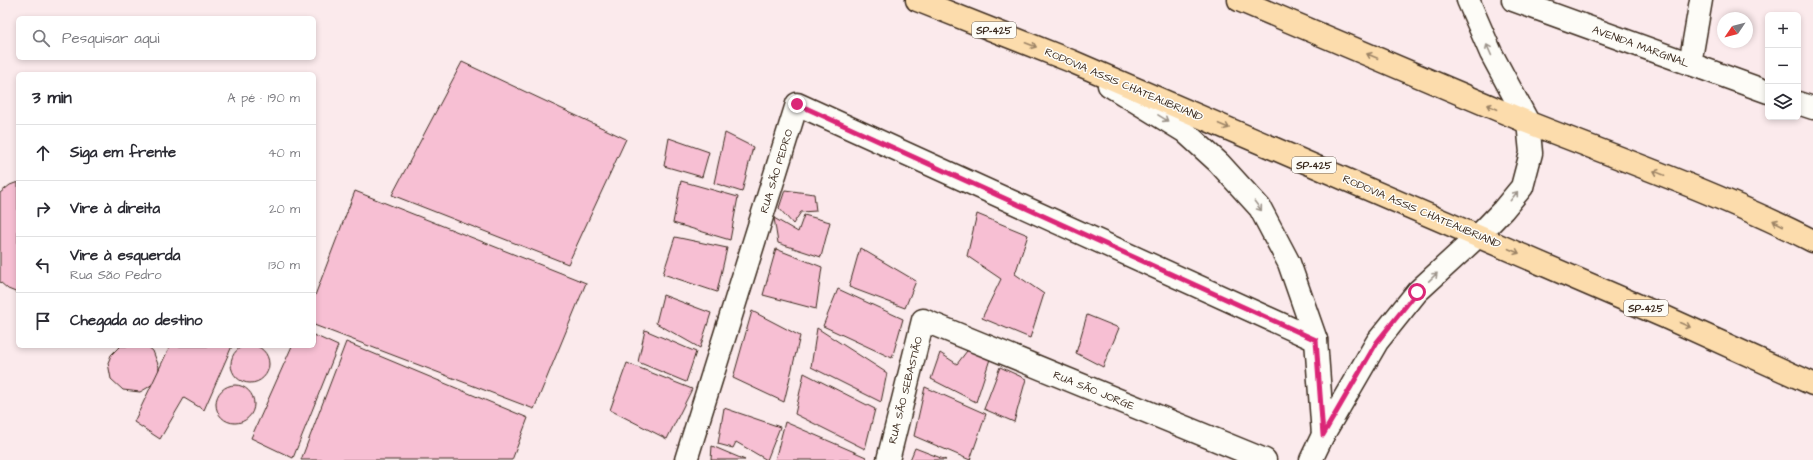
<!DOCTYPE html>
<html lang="pt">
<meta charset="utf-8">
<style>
:root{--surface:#fff;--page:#f7f7f7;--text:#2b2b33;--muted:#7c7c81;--line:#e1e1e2}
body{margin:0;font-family:"Architects Daughter",sans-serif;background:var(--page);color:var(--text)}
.controls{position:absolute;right:12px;top:12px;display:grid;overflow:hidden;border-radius:6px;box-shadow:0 2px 6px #0003}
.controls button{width:36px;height:36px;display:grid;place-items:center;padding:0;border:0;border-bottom:1px solid var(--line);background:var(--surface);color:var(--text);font:20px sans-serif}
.compass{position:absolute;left:1717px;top:12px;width:36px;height:36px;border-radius:50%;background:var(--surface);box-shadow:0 2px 6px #0003;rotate:235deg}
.stop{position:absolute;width:12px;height:12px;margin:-9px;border:3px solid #db2777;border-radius:50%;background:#fff}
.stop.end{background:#db2777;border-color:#fff;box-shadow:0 1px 4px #0008}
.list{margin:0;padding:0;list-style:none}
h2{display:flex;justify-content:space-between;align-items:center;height:52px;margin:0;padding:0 16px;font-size:17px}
h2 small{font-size:13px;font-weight:400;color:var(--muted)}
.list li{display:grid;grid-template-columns:26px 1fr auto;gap:12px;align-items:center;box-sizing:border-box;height:56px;padding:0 16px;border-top:1px solid var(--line)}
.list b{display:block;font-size:15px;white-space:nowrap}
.list p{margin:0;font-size:13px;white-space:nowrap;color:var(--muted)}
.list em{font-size:13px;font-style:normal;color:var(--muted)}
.icon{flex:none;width:22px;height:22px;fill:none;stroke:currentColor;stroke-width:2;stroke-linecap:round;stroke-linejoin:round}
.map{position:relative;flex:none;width:1813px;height:460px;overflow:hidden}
.search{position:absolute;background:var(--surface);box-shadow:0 2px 6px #0003;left:16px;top:16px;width:300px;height:44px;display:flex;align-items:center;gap:10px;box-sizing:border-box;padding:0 14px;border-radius:6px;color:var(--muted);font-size:15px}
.panel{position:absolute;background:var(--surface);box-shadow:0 2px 6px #0003;left:16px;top:72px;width:300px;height:276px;border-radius:6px}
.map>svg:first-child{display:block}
</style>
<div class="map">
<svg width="1813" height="460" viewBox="0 0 1813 460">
<rect width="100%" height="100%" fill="#fbeaec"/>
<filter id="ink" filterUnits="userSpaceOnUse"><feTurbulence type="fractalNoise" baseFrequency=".025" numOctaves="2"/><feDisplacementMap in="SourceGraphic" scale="8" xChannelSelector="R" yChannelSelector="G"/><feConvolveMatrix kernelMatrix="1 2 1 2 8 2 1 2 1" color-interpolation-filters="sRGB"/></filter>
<g filter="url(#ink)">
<g fill="#f7bfd3" stroke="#3b2a1e">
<path d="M 462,62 L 626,139 L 568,264 L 392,195 Z"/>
<path d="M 725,133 L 753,147 L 742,192 L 714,183 Z"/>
<path d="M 669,138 L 709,152 L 702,177 L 664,166 Z"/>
<path d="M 681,181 L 738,197 L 730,240 L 673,223 Z"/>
<path d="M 18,182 L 18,293 L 8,289 L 0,282 L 0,193 L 10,185 Z"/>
<path d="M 785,190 L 814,194 L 816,211 L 801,212 L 793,224 L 779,208 Z"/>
<path d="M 355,191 L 586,283 L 534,409 L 314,325 L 314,298 Z"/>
<path d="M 977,214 L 1028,235 L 1015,274 L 1044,294 L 1030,338 L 982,318 L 1001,279 L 967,256 Z"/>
<path d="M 804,215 L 830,222 L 821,257 L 778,243 L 774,218 L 798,232 Z"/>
<path d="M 675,237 L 727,248 L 717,292 L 663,274 Z"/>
<path d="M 860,248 L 916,281 L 905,308 L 849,287 Z"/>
<path d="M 776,249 L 822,267 L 816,309 L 763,295 Z"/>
<path d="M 838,289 L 903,319 L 892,358 L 823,326 Z"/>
<path d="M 663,295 L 711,313 L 700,348 L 656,323 Z"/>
<path d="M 752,311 L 800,336 L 784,402 L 733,378 Z"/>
<path d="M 1087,315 L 1119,328 L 1103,367 L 1076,353 Z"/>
<path d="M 817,328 L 887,373 L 881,402 L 811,367 Z"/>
<path d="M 645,330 L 696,352 L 686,382 L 638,362 Z"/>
<path d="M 314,335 L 338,346 L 293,458 L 251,438 L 292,346 L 314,346 Z"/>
<path d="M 346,342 L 528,418 L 512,460 L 301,460 Z"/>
<circle cx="250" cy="364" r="19"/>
<path d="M 120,346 L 147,346 L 153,351 L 159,367 L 158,375 L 154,383 L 147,388 L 140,392 L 123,390 L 111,379 L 108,363 L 111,355 Z"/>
<path d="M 170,346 L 232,346 L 204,410 L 184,398 L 160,439 L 134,422 Z"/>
<path d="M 970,347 L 990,359 L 976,402 L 931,379 L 940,353 L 957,364 Z"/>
<path d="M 627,363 L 692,389 L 667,439 L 610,410 Z"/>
<path d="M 1000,367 L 1026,379 L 1014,422 L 984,409 Z"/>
<path d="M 804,373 L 875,409 L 865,449 L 795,414 Z"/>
<circle cx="235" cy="404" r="19"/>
<path d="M 925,387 L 986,414 L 970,460 L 914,436 Z"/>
<path d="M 724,408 L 780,427 L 767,460 L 736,442 L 733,448 L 718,444 Z"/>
<path d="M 785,422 L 866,457 L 865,460 L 775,460 Z"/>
<path d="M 712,446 L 745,460 L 711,460 Z"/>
<path d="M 915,448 L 946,460 L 910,460 Z"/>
</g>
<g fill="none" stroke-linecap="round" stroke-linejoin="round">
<g stroke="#3b2a1e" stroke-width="25">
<g id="minor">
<path d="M 1513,0 L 1768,92"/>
<path d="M 1690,64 L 1701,0"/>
<path d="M 1798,103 L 1813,108"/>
<path d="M 686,460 L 797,104 L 1316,340"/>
<path d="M 888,460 L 923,320 L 1265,460"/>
</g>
</g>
<g stroke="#3b2a1e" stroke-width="25">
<g id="secondary">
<path d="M 1109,85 L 1184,131 L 1219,163 L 1260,208 L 1289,263 L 1316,340 L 1323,435"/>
<path d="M 1311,460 L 1323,435 L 1377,342 L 1417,292 L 1479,235 L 1503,210 L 1522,187 L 1531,153 L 1528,122 L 1491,53 L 1468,0"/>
</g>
</g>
<g stroke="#3b2a1e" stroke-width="25">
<g id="trunk">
<path d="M 917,0 L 1071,61 L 1665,317 L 1813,384"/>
<path d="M 1239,0 C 1335,41 1431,82 1527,122 C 1623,160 1721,194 1813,241"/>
</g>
</g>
<use href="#minor" stroke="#fdfcf7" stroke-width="22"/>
<use href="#secondary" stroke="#fdfcf7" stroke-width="22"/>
<use href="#trunk" stroke="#fcdcac" stroke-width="22"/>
</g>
<defs><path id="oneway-shaft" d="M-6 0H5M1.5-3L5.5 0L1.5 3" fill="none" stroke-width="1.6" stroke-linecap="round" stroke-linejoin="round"/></defs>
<g stroke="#9c8365">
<use href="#oneway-shaft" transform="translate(1031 45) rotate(21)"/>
<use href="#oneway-shaft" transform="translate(1372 56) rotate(-157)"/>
<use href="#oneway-shaft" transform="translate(1492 107) rotate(-157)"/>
<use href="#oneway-shaft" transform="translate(1224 126) rotate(23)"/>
<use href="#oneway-shaft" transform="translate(1659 173) rotate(-158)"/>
<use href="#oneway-shaft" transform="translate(1778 223) rotate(-153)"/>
<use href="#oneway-shaft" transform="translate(1514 251) rotate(23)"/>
<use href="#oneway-shaft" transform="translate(1685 325) rotate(24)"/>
</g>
<g stroke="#9c938a">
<use href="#oneway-shaft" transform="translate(1489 50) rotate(-114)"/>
<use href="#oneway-shaft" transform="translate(1163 118) rotate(32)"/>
<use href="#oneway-shaft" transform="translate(1514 196) rotate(-52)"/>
<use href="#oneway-shaft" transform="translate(1258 206) rotate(53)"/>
<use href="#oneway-shaft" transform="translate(1433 277) rotate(-44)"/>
</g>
</g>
<g fill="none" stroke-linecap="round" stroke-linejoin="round" filter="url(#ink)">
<path stroke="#db2777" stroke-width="5" d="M 797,104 L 1316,340 L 1323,435 L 1377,342 L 1417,292"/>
</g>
<g text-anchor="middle" stroke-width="3" stroke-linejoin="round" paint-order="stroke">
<g fill="#fdfcf7" stroke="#75695f" stroke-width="1">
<rect x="972" y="22" width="44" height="16" rx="3"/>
<rect x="1292" y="157" width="44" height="16" rx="3"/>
<rect x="1624" y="300" width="44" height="16" rx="3"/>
</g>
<g font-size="10" font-weight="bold" fill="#3b2a1e">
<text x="994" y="34">SP-425</text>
<text x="1314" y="169">SP-425</text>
<text x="1646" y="312">SP-425</text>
</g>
<g font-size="11" fill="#3b2a1e" stroke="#fdfcf7">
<text transform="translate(1641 46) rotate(20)" y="4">AVENIDA MARGINAL</text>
<text transform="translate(1124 84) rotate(23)" y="4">RODOVIA ASSIS CHATEAUBRIAND</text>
<text transform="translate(776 171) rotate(-73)" y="4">RUA SÃO PEDRO</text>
<text transform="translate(1422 211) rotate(23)" y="4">RODOVIA ASSIS CHATEAUBRIAND</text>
<text transform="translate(905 390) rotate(-76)" y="4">RUA SÃO SEBASTIÃO</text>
<text transform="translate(1094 390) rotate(22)" y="4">RUA SÃO JORGE</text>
</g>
</g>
</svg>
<div class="controls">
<button>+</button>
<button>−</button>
<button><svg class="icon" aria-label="layers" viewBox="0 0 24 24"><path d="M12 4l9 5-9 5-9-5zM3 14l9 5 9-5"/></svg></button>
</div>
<svg class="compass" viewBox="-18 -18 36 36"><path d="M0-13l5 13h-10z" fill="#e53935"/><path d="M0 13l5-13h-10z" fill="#7c7c81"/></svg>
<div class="stop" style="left:1417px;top:292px"></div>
<div class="stop end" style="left:797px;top:104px"></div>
<div class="search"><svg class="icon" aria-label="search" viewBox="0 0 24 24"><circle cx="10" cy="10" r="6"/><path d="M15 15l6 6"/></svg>Pesquisar aqui</div>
<section class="panel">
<h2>3 min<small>A pé · 190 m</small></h2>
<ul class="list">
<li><svg class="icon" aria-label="ahead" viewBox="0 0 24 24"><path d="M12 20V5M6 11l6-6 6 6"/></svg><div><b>Siga em frente</b></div><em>40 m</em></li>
<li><svg class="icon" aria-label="right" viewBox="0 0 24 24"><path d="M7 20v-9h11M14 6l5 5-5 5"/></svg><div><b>Vire à direita</b></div><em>20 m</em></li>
<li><svg class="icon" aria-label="left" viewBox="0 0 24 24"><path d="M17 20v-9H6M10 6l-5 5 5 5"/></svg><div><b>Vire à esquerda</b><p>Rua São Pedro</p></div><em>130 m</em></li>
<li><svg class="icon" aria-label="arrive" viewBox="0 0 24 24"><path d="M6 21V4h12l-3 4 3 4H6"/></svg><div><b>Chegada ao destino</b></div></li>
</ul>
</section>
</div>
